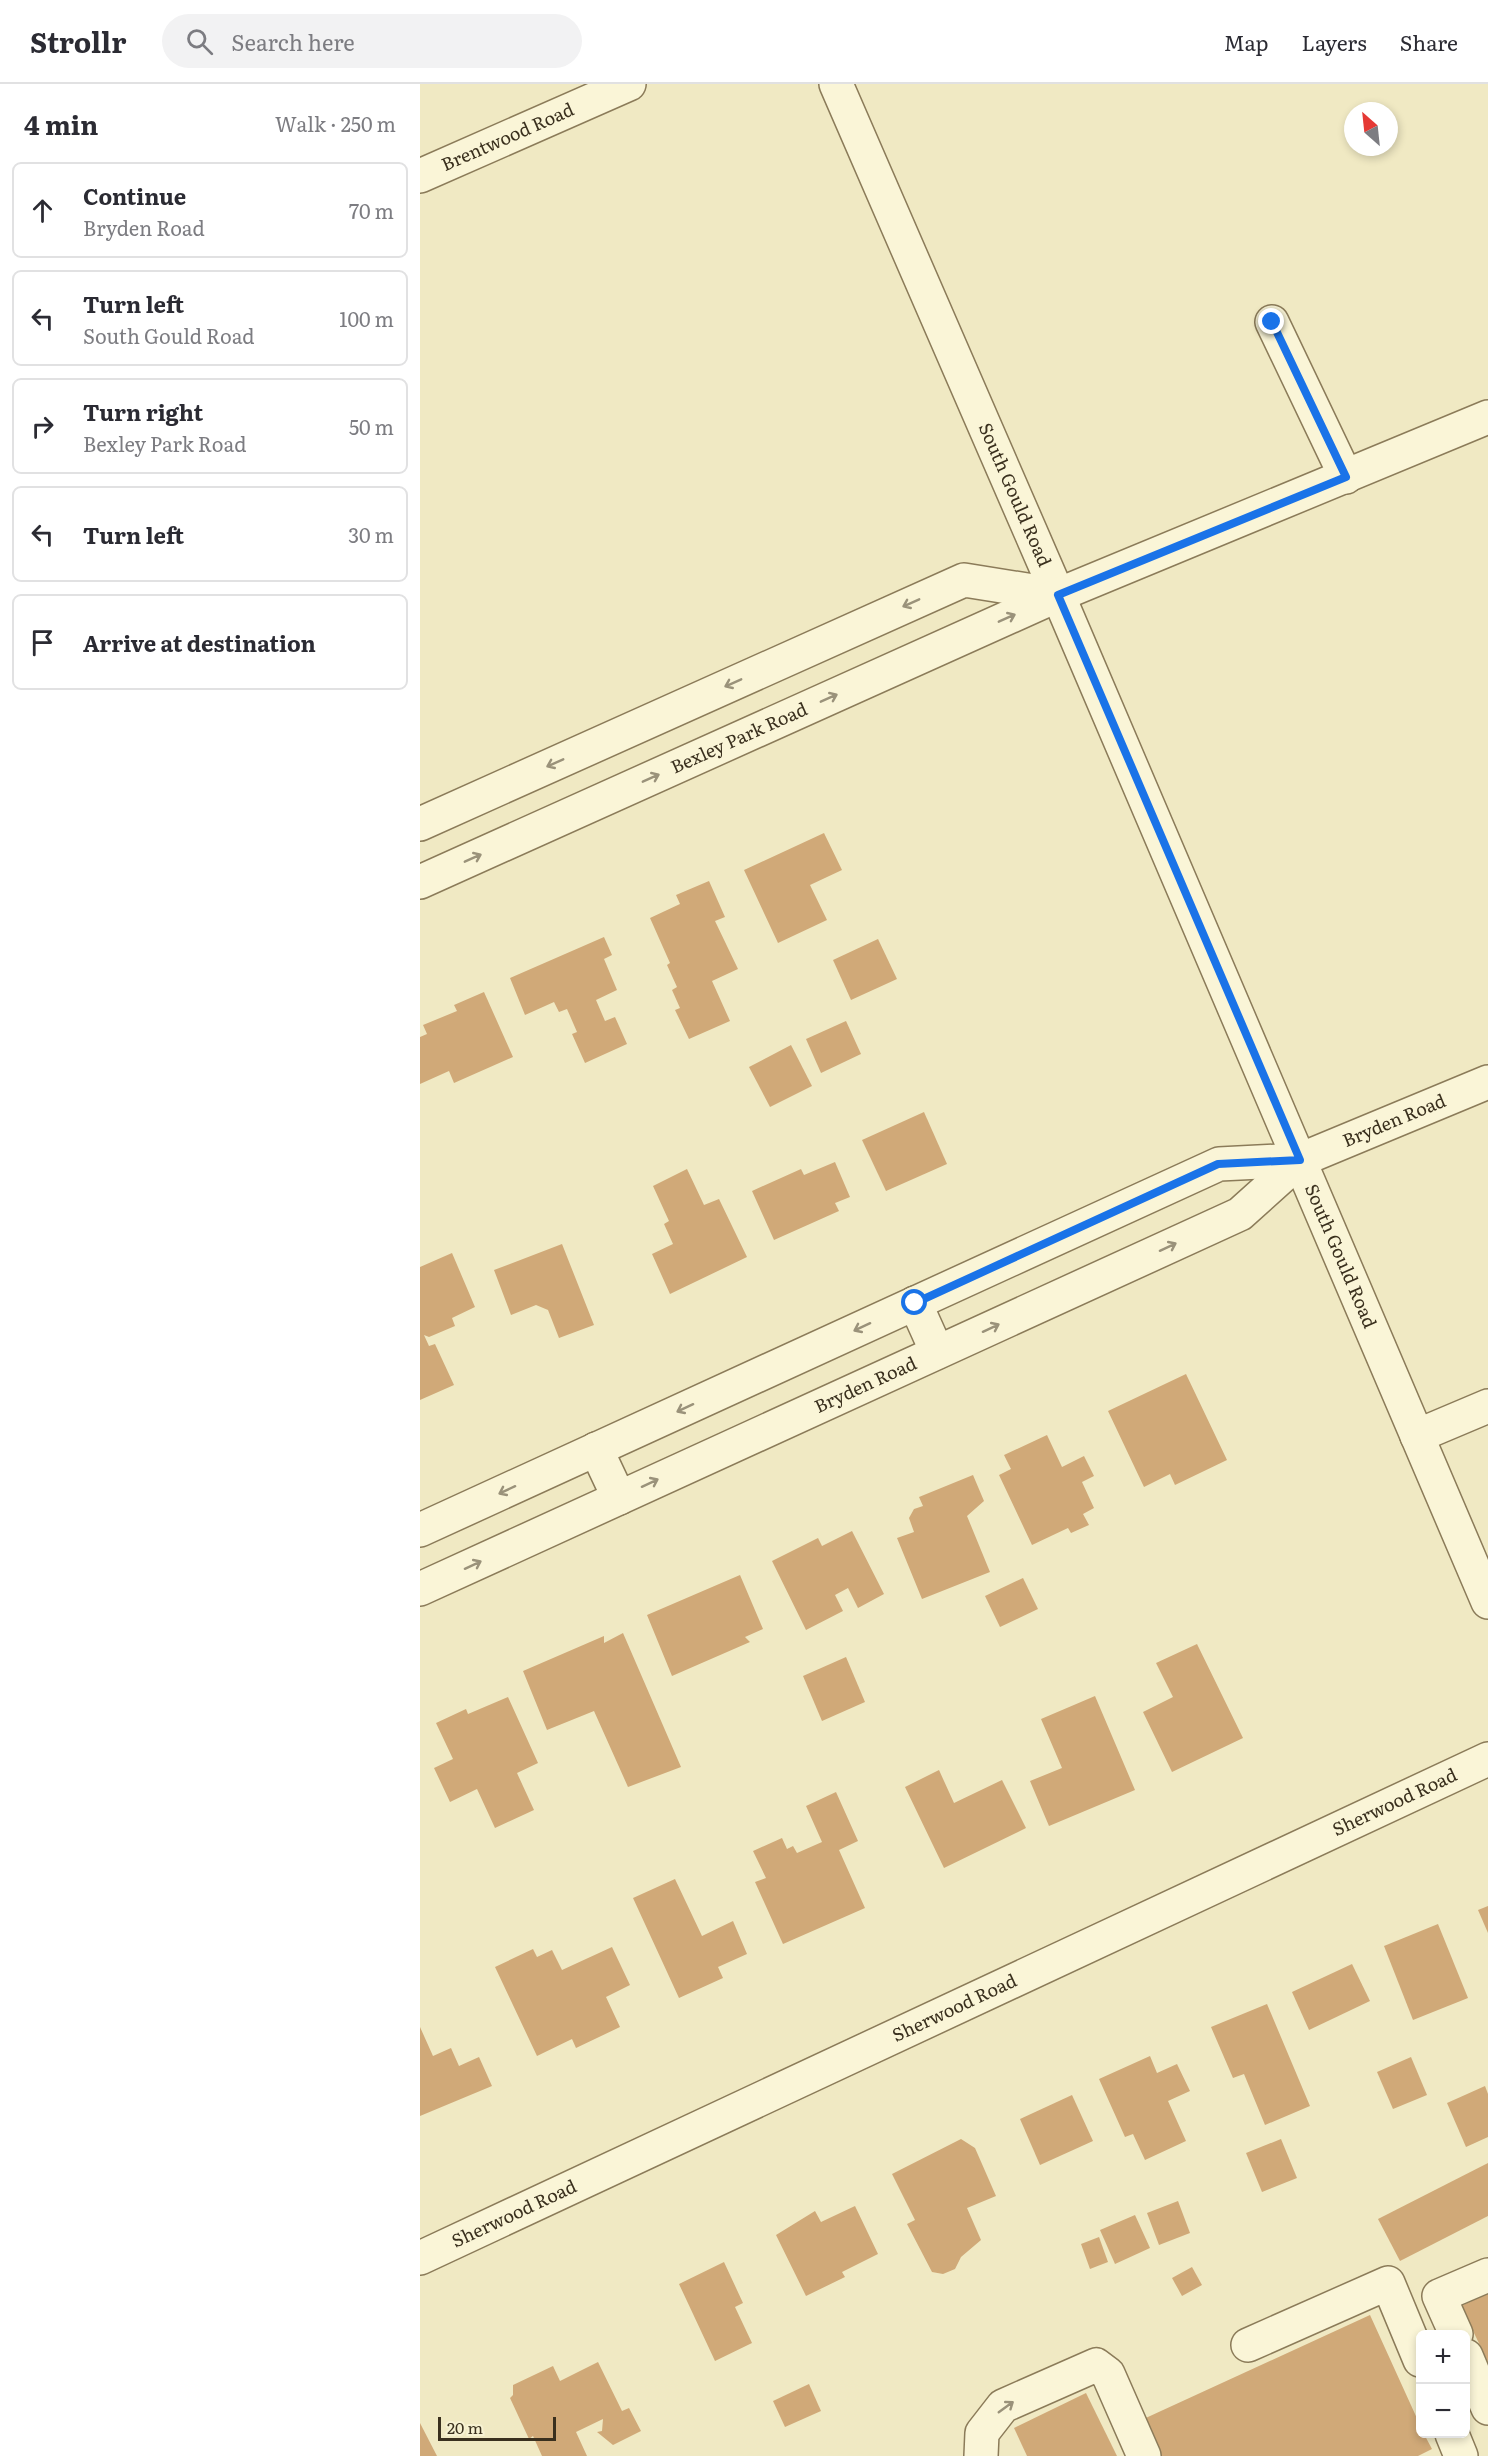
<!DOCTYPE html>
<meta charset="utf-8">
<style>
:root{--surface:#fff;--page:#f2f2f3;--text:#2b2b33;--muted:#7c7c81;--line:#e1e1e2}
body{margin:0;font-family:Literata,serif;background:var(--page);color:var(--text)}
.controls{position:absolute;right:18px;bottom:18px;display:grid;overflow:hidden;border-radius:9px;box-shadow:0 3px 9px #0003}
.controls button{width:54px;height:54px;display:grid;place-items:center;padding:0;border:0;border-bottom:2px solid var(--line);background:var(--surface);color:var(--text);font:30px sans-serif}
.compass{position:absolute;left:924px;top:18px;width:54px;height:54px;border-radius:50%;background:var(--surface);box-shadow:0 3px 9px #0003;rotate:333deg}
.scale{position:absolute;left:18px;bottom:15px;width:118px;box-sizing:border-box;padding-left:6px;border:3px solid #3a301e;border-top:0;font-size:16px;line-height:21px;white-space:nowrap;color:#3a301e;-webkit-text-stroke:4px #f7f2d3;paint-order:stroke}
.stop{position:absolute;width:18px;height:18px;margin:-14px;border:4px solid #1a73e8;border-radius:50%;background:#fff}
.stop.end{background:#1a73e8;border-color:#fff;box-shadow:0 2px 6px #0008}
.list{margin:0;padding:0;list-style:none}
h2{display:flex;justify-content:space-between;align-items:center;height:78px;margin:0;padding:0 24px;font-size:26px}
h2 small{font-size:20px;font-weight:400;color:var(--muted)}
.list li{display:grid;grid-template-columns:39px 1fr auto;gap:18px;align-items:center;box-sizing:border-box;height:96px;margin:0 12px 12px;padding:0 12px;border:2px solid var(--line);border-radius:9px}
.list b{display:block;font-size:22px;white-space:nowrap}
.list p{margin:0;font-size:20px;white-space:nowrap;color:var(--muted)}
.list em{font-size:20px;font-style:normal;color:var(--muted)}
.icon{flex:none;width:33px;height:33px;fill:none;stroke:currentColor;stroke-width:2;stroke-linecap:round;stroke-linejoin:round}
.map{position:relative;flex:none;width:1068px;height:2372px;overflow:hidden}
header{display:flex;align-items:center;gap:36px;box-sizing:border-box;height:84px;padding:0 30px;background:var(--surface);border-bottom:2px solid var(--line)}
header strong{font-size:28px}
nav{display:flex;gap:33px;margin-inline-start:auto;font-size:21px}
.search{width:420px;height:54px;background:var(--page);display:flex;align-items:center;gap:15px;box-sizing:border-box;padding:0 21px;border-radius:33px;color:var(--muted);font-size:22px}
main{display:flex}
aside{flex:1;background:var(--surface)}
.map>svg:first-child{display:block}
</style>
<header>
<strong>Strollr</strong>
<div class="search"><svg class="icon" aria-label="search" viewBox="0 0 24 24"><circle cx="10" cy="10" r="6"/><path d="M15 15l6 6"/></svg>Search here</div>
<nav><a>Map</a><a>Layers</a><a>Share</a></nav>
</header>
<main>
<aside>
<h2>4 min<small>Walk · 250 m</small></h2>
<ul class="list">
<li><svg class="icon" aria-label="ahead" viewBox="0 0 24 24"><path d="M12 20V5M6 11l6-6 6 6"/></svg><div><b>Continue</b><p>Bryden Road</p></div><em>70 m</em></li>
<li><svg class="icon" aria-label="left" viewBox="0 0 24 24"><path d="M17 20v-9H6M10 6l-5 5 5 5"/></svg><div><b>Turn left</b><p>South Gould Road</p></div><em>100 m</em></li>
<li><svg class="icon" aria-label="right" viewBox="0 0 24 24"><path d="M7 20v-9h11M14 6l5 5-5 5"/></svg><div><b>Turn right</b><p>Bexley Park Road</p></div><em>50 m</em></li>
<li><svg class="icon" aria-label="left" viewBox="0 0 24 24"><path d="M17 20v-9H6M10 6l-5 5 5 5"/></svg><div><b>Turn left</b></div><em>30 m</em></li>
<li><svg class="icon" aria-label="arrive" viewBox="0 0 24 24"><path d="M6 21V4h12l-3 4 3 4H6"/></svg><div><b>Arrive at destination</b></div></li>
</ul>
</aside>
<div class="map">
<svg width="1068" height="2372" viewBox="0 0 1068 2372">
<rect width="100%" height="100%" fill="#f0e9c3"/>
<g fill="#d0a978">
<path d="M 404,749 L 422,786 L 390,801 L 407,836 L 358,859 L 324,786 Z"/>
<path d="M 289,797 L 305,833 L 295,837 L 318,885 L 292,897 L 310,937 L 269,955 L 255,926 L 260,924 L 252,906 L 257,903 L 247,881 L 250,879 L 230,834 L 260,820 L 256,811 Z"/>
<path d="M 184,853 L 192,871 L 184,875 L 197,906 L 176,916 L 185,937 L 195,933 L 207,960 L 165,979 L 152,950 L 157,948 L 147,925 L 139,928 L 134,918 L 105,931 L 90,894 Z"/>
<path d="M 458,855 L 477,895 L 431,916 L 413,876 Z"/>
<path d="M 64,908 L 93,973 L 34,999 L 29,987 L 0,1000 L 0,953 L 7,950 L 3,941 L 37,927 L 34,921 Z"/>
<path d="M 426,937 L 441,970 L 401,989 L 386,955 Z"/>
<path d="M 371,961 L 392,1002 L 350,1023 L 329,983 Z"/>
<path d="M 504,1028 L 527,1080 L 466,1107 L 442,1056 Z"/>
<path d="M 415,1078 L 430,1113 L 415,1119 L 419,1127 L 354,1156 L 332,1107 L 381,1085 L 384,1091 Z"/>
<path d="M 267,1085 L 284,1121 L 299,1115 L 327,1173 L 250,1210 L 232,1170 L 253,1160 L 244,1140 L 249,1137 L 233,1102 Z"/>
<path d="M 142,1160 L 174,1241 L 139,1254 L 128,1226 L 116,1221 L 91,1231 L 74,1186 Z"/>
<path d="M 32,1169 L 55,1223 L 32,1234 L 35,1242 L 9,1253 L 4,1251 L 9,1262 L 15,1260 L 34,1301 L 0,1316 L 0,1183 Z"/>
<path d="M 766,1290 L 807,1376 L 755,1401 L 750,1390 L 724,1403 L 688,1327 Z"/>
<path d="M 627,1351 L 642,1383 L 664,1372 L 674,1392 L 662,1398 L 674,1424 L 663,1430 L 669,1441 L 651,1449 L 648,1444 L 612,1461 L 579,1391 L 591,1385 L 584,1371 Z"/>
<path d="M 553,1391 L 564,1417 L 547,1432 L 570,1488 L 502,1515 L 477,1454 L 494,1448 L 489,1434 L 494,1425 L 503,1422 L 499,1413 Z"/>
<path d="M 432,1447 L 464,1510 L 438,1524 L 428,1504 L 415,1511 L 423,1527 L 386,1546 L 352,1477 L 398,1454 L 402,1462 Z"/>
<path d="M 320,1491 L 343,1545 L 325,1553 L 330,1558 L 252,1592 L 227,1531 Z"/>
<path d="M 603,1494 L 618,1525 L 580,1543 L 565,1512 Z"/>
<path d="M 203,1549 L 261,1683 L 208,1703 L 174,1627 L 127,1646 L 103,1587 L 184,1552 L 184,1559 Z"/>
<path d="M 777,1560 L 823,1654 L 752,1688 L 723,1628 L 753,1613 L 736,1579 Z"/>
<path d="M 426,1573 L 445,1618 L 402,1637 L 383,1592 Z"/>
<path d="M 675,1612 L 715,1706 L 629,1742 L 610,1697 L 642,1684 L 621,1635 Z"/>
<path d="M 88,1613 L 118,1679 L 97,1689 L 114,1726 L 75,1744 L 57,1705 L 30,1718 L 14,1684 L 33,1675 L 16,1639 L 46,1625 L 48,1630 Z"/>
<path d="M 519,1686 L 534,1719 L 582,1696 L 606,1744 L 524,1784 L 485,1703 Z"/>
<path d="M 416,1708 L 438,1757 L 419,1766 L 445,1824 L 363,1860 L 335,1798 L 346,1794 L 333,1767 L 362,1754 L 367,1765 L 373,1762 L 377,1769 L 402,1758 L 386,1722 Z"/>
<path d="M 255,1795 L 282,1852 L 313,1837 L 327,1870 L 298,1883 L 303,1894 L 259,1914 L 213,1814 Z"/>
<path d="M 1068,1822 L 1068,1849 L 1058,1826 Z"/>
<path d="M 1018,1840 L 1048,1914 L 993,1936 L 964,1862 Z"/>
<path d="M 192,1863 L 210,1901 L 186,1913 L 200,1943 L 156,1964 L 152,1955 L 117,1972 L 75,1883 L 113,1865 L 117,1873 L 132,1866 L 142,1886 Z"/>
<path d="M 932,1880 L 950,1917 L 889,1946 L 872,1908 Z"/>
<path d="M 847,1920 L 890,2022 L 845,2041 L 824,1990 L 813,1994 L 791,1943 Z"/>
<path d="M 0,1943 L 13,1972 L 31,1964 L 39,1982 L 59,1973 L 72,2002 L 0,2032 Z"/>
<path d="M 730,1972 L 737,1989 L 757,1980 L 770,2007 L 748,2017 L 766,2057 L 725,2076 L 713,2050 L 705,2053 L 679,1995 Z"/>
<path d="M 991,1973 L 1007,2011 L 973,2025 L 957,1988 Z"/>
<path d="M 1065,2002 L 1068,2010 L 1068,2053 L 1046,2063 L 1027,2019 Z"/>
<path d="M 652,2011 L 673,2057 L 620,2081 L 600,2035 Z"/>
<path d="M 541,2055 L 555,2064 L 576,2112 L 547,2124 L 561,2156 L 541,2173 L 535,2185 L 523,2190 L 512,2188 L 487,2140 L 495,2136 L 472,2090 Z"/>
<path d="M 861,2055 L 877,2094 L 842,2108 L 826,2069 Z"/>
<path d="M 1068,2079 L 1068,2132 L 980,2177 L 958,2135 Z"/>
<path d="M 758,2117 L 770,2149 L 739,2161 L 727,2129 Z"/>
<path d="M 435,2122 L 458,2170 L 422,2188 L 425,2193 L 386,2212 L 356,2151 L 395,2127 L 401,2138 Z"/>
<path d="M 715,2131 L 730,2164 L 695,2180 L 680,2146 Z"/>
<path d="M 679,2153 L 688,2178 L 670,2185 L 661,2160 Z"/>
<path d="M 304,2178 L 323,2219 L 315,2223 L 332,2259 L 295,2277 L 259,2200 Z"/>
<path d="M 772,2183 L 782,2201 L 762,2212 L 752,2194 Z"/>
<path d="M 1068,2209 L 1068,2278 L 1041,2222 Z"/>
<path d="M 950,2231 L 1000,2341 L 1000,2350 L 1004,2350 L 1012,2365 L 998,2372 L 732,2372 L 717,2338 Z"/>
<path d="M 178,2278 L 202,2327 L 209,2324 L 221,2347 L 193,2361 L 177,2348 L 182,2347 L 183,2335 L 156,2348 L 167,2372 L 122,2372 L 113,2352 L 109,2355 L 90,2314 L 93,2311 L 93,2301 L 133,2282 L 140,2297 Z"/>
<path d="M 389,2300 L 401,2327 L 365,2343 L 353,2317 Z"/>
<path d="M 666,2309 L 697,2372 L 607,2372 L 594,2344 Z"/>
<path d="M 0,2339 L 17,2372 L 0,2372 Z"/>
</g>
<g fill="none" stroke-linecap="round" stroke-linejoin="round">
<g stroke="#8b7b59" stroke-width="36">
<g id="minor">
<path id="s1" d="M 416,0 L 638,511 L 1068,1518"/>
<path id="s2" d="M 0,92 L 209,0"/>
<path d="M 852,238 L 926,393"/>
<path d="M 0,740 L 544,496 L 638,511"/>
<path id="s3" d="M 0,798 L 638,511 L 1068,333"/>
<path d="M 495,1219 L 517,1268"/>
<path d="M 997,1352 L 1068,1322"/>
<path d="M 176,1365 L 199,1414"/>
<path id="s4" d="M 0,1446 L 799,1080 L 880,1076 L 1068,998"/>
<path id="s5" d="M 0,1505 L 820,1130 L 880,1076"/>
<path id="s6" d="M 0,2174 L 1068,1675"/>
<path d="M 1036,2250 L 1019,2212 L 1068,2191"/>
<path d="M 828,2261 L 968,2199 L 1000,2276"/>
<path d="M 1046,2272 L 1068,2324"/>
<path d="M 1032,2350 L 1041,2372"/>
<path d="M 561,2372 L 562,2349 L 583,2322 L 676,2281 L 688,2290 L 724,2372"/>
</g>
</g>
<use href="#minor" stroke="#faf5d7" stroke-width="33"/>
</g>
<defs><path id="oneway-shaft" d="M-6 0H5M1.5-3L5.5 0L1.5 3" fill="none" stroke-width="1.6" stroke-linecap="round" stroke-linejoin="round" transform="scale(1.5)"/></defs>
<g stroke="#9a927a">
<use href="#oneway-shaft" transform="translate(491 519) rotate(156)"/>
<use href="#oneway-shaft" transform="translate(587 534) rotate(-24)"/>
<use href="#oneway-shaft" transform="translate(313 599) rotate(156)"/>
<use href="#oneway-shaft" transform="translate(409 614) rotate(-24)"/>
<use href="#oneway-shaft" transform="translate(135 679) rotate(156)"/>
<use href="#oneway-shaft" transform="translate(231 694) rotate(-24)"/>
<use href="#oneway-shaft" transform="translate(53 774) rotate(-24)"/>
<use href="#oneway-shaft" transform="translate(748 1163) rotate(-25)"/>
<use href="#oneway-shaft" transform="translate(442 1243) rotate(155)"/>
<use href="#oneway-shaft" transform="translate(571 1244) rotate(-25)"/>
<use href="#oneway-shaft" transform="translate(265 1324) rotate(155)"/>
<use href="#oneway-shaft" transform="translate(230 1399) rotate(-25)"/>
<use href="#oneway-shaft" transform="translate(87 1406) rotate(155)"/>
<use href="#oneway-shaft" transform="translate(53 1481) rotate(-25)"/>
<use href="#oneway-shaft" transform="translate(586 2323) rotate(-36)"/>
</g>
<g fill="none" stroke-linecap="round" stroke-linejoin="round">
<path stroke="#1a73e8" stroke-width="8" d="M 495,1219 L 798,1080 L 880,1076 L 638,511 L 926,393 L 852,238"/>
</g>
<g text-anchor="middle" stroke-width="4.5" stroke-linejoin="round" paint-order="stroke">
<g font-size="18" fill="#3a301e" stroke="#f7f2d3">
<text dy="6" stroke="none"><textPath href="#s2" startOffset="96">Brentwood Road</textPath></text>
<text dy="6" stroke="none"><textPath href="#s1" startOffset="448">South Gould Road</textPath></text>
<text dy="6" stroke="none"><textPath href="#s3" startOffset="350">Bexley Park Road</textPath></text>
<text dy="6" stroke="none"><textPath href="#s4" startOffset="1062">Bryden Road</textPath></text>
<text dy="6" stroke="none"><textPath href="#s1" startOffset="1276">South Gould Road</textPath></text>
<text dy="6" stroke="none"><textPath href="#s5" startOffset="490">Bryden Road</textPath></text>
<text dy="6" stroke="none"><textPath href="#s6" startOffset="1076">Sherwood Road</textPath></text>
<text dy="6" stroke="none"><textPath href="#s6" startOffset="590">Sherwood Road</textPath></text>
<text dy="6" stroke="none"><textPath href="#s6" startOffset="104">Sherwood Road</textPath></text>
</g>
</g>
</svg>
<div class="controls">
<button>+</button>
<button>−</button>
</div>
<svg class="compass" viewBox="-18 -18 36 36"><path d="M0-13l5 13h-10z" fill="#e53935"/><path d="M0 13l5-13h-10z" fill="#7c7c81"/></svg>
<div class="scale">20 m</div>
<div class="stop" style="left:495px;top:1219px"></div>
<div class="stop end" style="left:852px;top:238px"></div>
</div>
</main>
